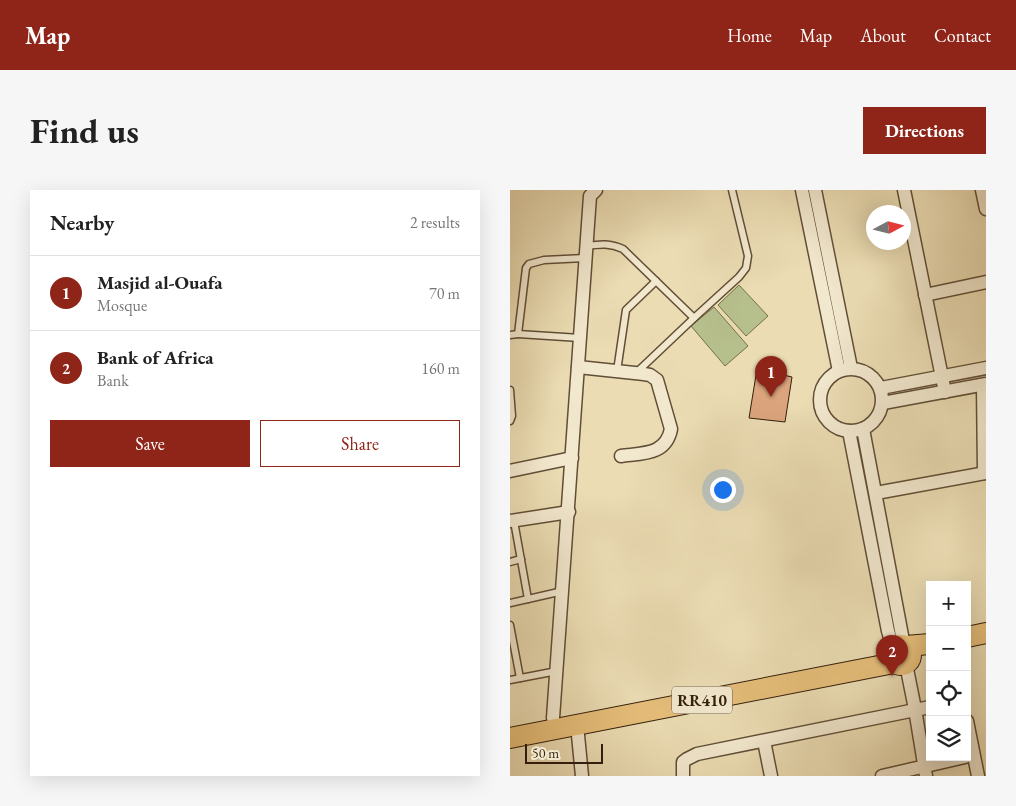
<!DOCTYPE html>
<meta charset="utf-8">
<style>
:root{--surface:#fff;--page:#f6f6f6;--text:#222;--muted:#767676;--line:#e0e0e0;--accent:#8f2418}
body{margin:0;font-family:"EB Garamond",serif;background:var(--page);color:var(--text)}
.controls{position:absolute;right:15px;bottom:15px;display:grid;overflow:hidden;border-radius:0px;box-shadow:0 5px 20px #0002}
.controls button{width:45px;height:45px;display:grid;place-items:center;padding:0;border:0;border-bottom:1px solid var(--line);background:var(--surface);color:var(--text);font:25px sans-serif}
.compass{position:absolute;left:356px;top:15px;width:45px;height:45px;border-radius:50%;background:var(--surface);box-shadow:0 5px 20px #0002;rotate:83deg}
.scale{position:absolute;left:15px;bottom:12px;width:78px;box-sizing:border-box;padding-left:5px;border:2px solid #331f0c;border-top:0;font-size:14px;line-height:18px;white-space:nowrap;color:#331f0c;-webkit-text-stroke:4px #f2e8ce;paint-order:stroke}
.you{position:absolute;left:212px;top:299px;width:18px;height:18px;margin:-12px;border:4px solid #fff;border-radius:50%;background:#1a73e8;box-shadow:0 0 0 8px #1a73e833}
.badge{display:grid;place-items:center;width:32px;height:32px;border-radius:50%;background:var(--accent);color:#fff;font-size:16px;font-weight:700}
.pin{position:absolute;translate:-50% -41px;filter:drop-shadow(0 1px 2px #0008)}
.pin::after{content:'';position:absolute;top:26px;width:18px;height:15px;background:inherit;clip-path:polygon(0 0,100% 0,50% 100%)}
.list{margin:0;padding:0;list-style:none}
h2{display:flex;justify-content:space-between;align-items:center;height:65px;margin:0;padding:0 20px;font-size:21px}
h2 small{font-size:16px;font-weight:400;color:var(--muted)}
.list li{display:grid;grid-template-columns:32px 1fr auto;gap:15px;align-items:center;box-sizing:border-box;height:75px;padding:0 20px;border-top:1px solid var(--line)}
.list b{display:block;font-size:19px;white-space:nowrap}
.list p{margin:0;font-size:16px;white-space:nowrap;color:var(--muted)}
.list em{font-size:16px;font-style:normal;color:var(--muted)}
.actions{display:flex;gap:10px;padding:15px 20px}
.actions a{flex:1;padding:11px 0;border:1px solid var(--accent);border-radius:0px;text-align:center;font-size:18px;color:var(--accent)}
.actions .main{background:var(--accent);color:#fff}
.icon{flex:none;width:28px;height:28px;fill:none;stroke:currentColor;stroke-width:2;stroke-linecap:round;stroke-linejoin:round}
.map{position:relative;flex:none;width:476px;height:586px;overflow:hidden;border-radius:0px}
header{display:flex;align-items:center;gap:30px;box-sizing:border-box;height:70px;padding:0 25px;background:var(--accent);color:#fff}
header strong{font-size:24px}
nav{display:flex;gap:28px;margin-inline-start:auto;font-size:18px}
.intro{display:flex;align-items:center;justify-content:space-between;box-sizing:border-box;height:120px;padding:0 30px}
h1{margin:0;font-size:35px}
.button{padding:12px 22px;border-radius:0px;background:var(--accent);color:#fff;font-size:18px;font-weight:700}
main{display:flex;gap:30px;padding:0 30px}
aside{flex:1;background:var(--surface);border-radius:0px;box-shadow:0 5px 20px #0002}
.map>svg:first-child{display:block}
</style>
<header>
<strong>Map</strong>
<nav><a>Home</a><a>Map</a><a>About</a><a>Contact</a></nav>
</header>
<div class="intro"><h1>Find us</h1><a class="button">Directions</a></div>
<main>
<aside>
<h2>Nearby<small>2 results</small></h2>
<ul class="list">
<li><span class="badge">1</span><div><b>Masjid al-Ouafa</b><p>Mosque</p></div><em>70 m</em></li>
<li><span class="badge">2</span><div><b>Bank of Africa</b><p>Bank</p></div><em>160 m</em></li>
</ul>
<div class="actions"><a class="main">Save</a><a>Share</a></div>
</aside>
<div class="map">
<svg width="476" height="586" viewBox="0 0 476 586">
<rect width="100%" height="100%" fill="#ebdcb3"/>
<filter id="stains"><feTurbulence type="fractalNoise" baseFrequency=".004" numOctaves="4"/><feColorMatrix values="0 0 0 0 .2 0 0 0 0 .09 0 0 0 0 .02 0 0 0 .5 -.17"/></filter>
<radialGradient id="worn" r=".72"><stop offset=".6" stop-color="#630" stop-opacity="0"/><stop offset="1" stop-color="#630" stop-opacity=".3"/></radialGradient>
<g fill="#b6c08d" stroke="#74704c">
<path d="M 229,95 L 258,126 L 236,146 L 208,115 Z"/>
<path d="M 204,117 L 238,156 L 215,176 L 181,136 Z"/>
</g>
<path fill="#dba47d" stroke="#331f0c" d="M 247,179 L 282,187 L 275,232 L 239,228 Z"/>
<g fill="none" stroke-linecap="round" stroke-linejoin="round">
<g stroke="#614e36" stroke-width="9">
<g id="service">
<path d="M 76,56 C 91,54 100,53 113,59 L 184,128"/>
<path d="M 8,144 L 70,148"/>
<path d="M 0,145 L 8,144 L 16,78 L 19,74 L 34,70 L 75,68"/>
<path d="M 107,181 L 116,120 L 146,91"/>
<path d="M 127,182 L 184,128 L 229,87 L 236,78 L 238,66 L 222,0"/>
<path d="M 0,200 L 2,226 L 0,231"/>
<path d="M 4,331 L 18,409"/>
<path d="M 0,372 L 11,369"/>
<path d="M 0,413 L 53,401"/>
<path d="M 0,435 L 10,488"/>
<path d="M 0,490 L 47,481"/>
</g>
</g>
<g stroke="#614e36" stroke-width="15">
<g id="minor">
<path d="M 292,0 L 329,181"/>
<path d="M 305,0 L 341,178"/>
<path d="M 394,0 L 435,202"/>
<path d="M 472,0 L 476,19"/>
<path d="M 415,105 L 476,92"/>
<path d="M 68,177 L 134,184 L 140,185 L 147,190 L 161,239 C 156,265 133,263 111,266"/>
<circle cx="341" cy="210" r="31"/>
<path d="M 473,195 L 474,283"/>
<path d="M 371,198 L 476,178"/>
<path d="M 373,213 L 476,194"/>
<path d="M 353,239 L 394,456"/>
<path d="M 339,241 L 378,441 L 383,458"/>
<path d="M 0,281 L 62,268"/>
<path d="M 366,303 L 476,283"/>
<path d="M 0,331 L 59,322"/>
<path d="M 396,474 L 405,519 L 416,586"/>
<path d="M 43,528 L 80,6 L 86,0"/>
<path d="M 457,531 L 468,586"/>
<path d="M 67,535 L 72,586"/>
<path d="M 254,551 L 261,586"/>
<path d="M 173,586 L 173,572 L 177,569 L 187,564 L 420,517"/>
<path d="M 372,586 L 455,567"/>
</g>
</g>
<g stroke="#331f0c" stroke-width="22">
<g id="trunk">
<path d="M 457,447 L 476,443"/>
<circle cx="391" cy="465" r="10"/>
<path d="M 396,456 L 420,454"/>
<path d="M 0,548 L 384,473"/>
</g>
</g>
<use href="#service" stroke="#f2e8ce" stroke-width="6"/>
<use href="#minor" stroke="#f2e8ce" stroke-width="12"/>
<use href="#trunk" stroke="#e6be7a" stroke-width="20"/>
</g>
<g text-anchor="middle" stroke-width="4" stroke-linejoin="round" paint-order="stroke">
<rect fill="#f2e8ce" stroke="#6c5b46" stroke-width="1" x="162" y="496.5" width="60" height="27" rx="4"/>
<g font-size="16" font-weight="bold" fill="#331f0c">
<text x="192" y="516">RR410</text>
</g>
</g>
<rect width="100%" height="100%" filter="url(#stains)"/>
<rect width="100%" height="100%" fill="url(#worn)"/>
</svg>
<div class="controls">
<button>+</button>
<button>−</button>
<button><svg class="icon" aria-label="locate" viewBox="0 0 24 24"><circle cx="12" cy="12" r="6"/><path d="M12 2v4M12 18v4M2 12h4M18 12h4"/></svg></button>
<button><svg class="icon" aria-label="layers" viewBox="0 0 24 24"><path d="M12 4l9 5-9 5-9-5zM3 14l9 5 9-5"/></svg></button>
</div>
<svg class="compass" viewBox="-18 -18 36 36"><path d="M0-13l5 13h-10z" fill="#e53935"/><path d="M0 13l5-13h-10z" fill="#767676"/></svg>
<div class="scale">50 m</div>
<div class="you"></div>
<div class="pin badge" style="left:261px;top:207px">1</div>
<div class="pin badge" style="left:382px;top:486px">2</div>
</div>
</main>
